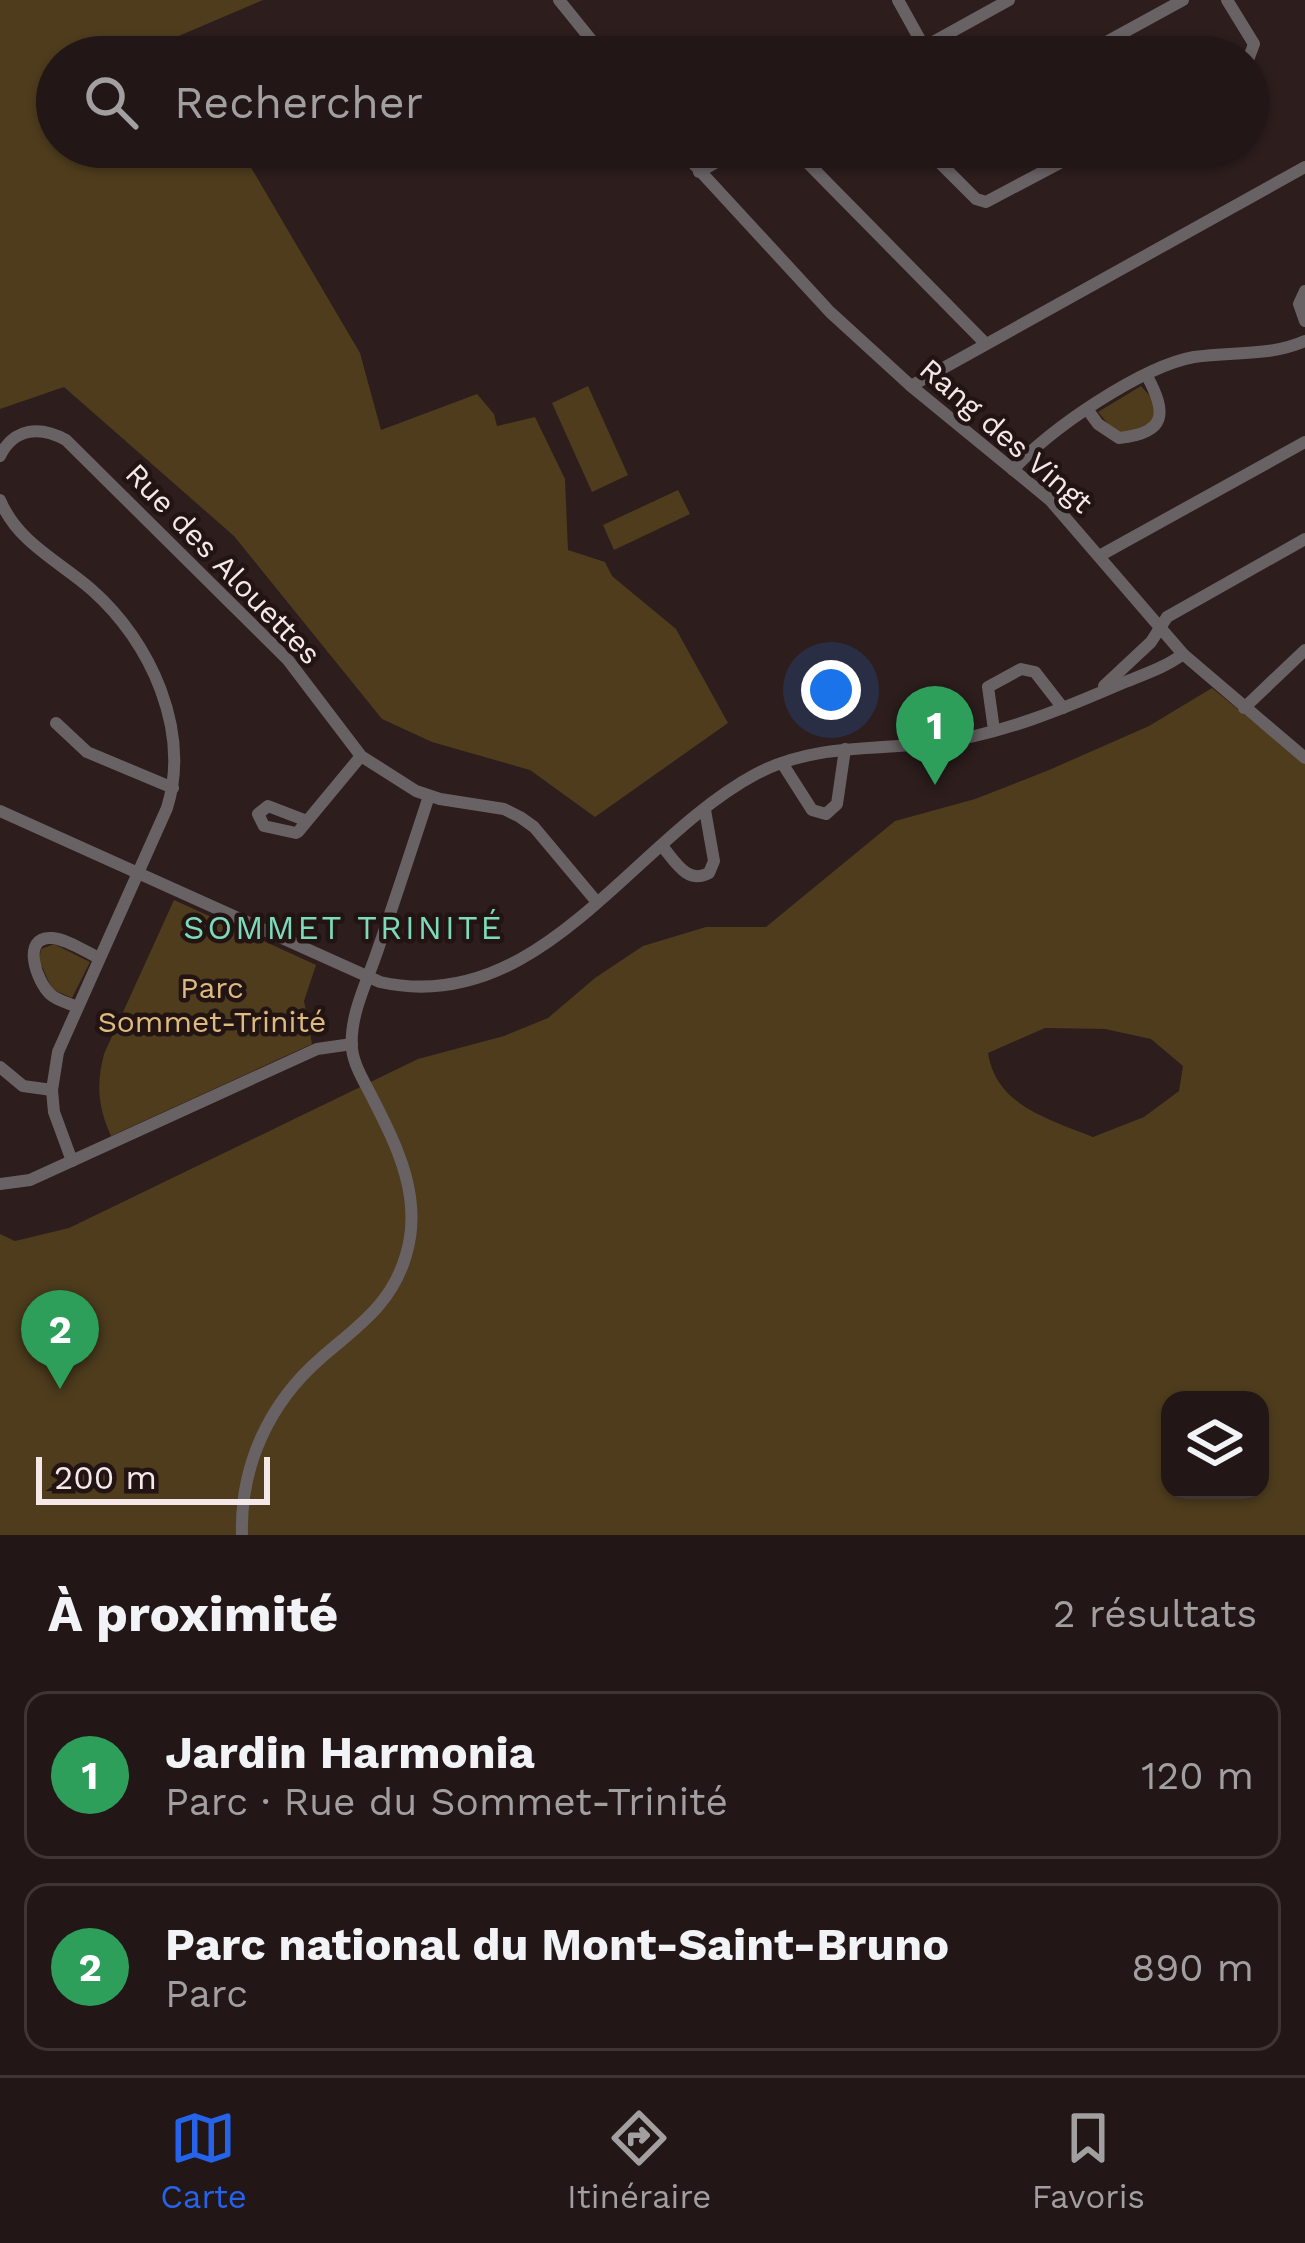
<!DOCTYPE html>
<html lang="fr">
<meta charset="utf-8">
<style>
:root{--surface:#221616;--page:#2a1f1f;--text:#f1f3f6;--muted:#a29fa1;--line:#3f3535;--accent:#2563eb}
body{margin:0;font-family:"Work Sans",sans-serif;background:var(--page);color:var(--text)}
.controls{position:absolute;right:36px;bottom:36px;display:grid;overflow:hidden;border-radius:24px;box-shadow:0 3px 9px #0004}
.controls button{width:108px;height:108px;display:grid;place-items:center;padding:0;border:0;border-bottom:3px solid var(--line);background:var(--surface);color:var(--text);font:60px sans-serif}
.scale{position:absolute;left:36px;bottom:30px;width:234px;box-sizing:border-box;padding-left:12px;border:6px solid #f4e8e8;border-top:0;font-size:33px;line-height:42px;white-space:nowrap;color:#f4e8e8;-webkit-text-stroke:9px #231414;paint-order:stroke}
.you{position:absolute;left:831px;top:690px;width:42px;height:42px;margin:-30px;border:9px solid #fff;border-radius:50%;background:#1a73e8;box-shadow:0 0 0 18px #1a73e833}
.badge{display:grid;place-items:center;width:78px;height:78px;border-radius:50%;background:var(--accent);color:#fff;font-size:39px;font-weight:700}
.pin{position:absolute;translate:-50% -99px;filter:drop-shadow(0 3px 6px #0008)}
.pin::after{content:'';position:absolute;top:63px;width:42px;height:36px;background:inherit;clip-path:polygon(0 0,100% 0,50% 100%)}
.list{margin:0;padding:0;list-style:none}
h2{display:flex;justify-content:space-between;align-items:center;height:156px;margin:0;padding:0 48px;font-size:51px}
h2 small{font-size:39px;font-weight:400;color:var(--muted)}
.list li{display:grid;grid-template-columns:78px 1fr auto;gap:36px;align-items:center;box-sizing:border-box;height:168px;margin:0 24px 24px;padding:0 24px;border:3px solid var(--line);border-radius:24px}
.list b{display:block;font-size:45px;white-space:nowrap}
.list p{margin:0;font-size:39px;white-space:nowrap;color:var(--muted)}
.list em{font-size:39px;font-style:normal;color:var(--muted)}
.icon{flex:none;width:66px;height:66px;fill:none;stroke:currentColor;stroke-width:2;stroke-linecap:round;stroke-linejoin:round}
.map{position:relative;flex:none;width:1305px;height:1535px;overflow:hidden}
.search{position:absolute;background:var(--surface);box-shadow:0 3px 9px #0004;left:36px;right:36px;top:36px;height:132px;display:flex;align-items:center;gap:30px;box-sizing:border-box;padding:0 42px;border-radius:66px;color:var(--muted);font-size:45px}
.sheet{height:540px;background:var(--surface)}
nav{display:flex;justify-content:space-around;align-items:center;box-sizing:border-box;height:168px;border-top:3px solid var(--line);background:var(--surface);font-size:33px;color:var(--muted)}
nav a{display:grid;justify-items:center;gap:6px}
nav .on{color:var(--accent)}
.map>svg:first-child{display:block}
</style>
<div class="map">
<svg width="1305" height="1535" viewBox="0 0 1305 1535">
<rect width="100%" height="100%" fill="#2d1d1d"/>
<g fill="#4e3c1d" fill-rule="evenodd">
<path d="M 0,0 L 263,0 L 160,44 L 170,57 L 57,57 L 57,147 L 239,147 L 360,353 L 381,430 L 477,394 L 494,414 L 497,426 L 535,417 L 565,479 L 568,550 L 605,562 L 612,576 L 676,629 L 728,723 L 595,817 L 530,770 L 432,742 L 382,719 L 234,536 L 64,387 L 0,409 Z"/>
<path d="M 588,386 L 628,475 L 592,492 L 552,403 Z"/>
<path d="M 1141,386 L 1156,403 L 1152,422 L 1129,433 L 1115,432 L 1098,412 Z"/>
<path d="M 678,490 L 690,514 L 614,550 L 603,525 Z"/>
<path d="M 1212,688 L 1305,764 L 1305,1535 L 0,1535 L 0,1234 L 15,1241 L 69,1228 L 418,1059 L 504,1036 L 548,1018 L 595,978 L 643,946 L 706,927 L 766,927 L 895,821 L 975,799 L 1049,770 L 1149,726 ZM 1045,1028 L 1105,1029 L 1151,1039 L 1183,1066 L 1179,1091 L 1144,1117 L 1093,1137 C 1049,1119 996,1106 988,1053 ZM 1170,1400 L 1260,1400 L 1260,1490 L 1170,1490 Z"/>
<path d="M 174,900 L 316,965 L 304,1001 L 312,1044 L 111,1136 C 98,1107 96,1085 104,1054 Z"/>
<path d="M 54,944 L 90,962 L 72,998 L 52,989 L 39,960 L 41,949 Z"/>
</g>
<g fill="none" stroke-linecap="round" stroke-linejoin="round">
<g stroke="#696265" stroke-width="12">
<path d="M 559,0 L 605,57"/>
<path d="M 898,0 L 924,47"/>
<path d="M 1227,0 L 1254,44 L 1248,60"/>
<path d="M 906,57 L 1009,0"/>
<path d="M 1079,57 L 1183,0"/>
<path d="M 678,147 L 830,312 L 911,386 L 1050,500 L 1183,654 L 1305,758"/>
<path d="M 792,147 L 985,343"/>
<path d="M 924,147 L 976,199 L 986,202 L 1090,147"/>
<path d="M 699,172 L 743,147"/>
<path d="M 1305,291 L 1299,304 L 1305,321"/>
<path d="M 911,386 L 1305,167"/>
<path d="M 1087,409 L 1098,424 L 1119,438 C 1167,433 1167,413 1147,376"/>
<path d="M 0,456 C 14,427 41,426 66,440 L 288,660 L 361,756 L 416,791 L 440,799 L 504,809 L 520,817 L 534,827 L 596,901"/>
<path d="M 1013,470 C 1047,430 1143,366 1194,357 C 1232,351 1269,357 1305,341"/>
<path d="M 0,500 C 18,543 59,561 92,590 C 151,642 191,731 167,808 L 58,1052 L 52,1090 L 54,1112 L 72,1161"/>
<path d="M 1101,555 L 1305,442"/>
<path d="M 1104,686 L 1151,642 L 1167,617 L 1305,539"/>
<path d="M 1244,708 L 1305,650"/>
<path d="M 56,723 L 87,752 L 173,788"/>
<path d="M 994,730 L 988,687 L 1021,669 L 1035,672 L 1063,708"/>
<path d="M 782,763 L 812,810 L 826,814 L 837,804 L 845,749"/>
<path d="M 0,811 L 380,982 C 540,1018 632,840 756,774 C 812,744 874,750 935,743 C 1001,735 1065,708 1125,682 C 1145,674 1166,667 1183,654"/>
<path d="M 307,821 L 268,806 L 258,814 L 264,826 L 296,833 L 298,832 L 361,756"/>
<path d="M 662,846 C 675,861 687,885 709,873 L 714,861 L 705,810"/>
<path d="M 77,1007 C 68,1003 56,1000 50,994 C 37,982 20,936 52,938 C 67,939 86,952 99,958"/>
<path d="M 0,1067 L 23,1086 L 52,1090"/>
<path d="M 0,1184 L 30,1180 L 317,1049 L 352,1044"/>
<path d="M 242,1535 C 240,1466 269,1403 321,1358 C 358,1326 392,1304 406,1255 C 423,1199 398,1148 373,1099 C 365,1083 354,1066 352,1049 C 349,1016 367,982 377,952 C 395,900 412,848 429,796"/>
</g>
</g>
<g text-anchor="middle" stroke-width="9" stroke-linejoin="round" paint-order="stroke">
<g font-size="30" fill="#f4e8e8" stroke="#231414">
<text transform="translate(1006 436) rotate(41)" y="10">Rang des Vingt</text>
<text transform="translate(223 564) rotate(46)" y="10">Rue des Alouettes</text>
</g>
<g font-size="30" fill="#deba7f" stroke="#231414">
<text x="212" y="998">Parc<tspan x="212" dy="34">Sommet-Trinité</tspan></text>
</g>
<g font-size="33" letter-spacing="3" fill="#7ddabb" stroke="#231414">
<text x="344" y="939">SOMMET TRINITÉ</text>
</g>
</g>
</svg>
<div class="controls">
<button><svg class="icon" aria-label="layers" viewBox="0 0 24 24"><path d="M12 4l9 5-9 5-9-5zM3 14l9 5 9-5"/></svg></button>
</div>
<div class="scale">200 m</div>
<div class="you"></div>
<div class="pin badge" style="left:935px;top:785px;background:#2e9e5b">1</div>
<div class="pin badge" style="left:60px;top:1389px;background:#2e9e5b">2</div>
<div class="search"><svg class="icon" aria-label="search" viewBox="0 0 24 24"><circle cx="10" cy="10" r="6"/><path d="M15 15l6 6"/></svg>Rechercher</div>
</div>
<section class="sheet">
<h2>À proximité<small>2 résultats</small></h2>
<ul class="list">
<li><span class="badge" style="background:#2e9e5b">1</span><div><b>Jardin Harmonia</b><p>Parc · Rue du Sommet-Trinité</p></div><em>120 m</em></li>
<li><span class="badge" style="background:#2e9e5b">2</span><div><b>Parc national du Mont-Saint-Bruno</b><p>Parc</p></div><em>890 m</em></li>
</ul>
</section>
<nav>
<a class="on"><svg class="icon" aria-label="map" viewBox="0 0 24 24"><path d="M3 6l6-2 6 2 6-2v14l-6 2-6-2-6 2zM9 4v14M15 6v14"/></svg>Carte</a>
<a><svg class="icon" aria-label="directions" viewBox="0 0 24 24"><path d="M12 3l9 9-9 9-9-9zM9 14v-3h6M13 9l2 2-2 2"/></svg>Itinéraire</a>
<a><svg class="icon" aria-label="saved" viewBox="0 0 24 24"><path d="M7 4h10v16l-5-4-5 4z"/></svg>Favoris</a>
</nav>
